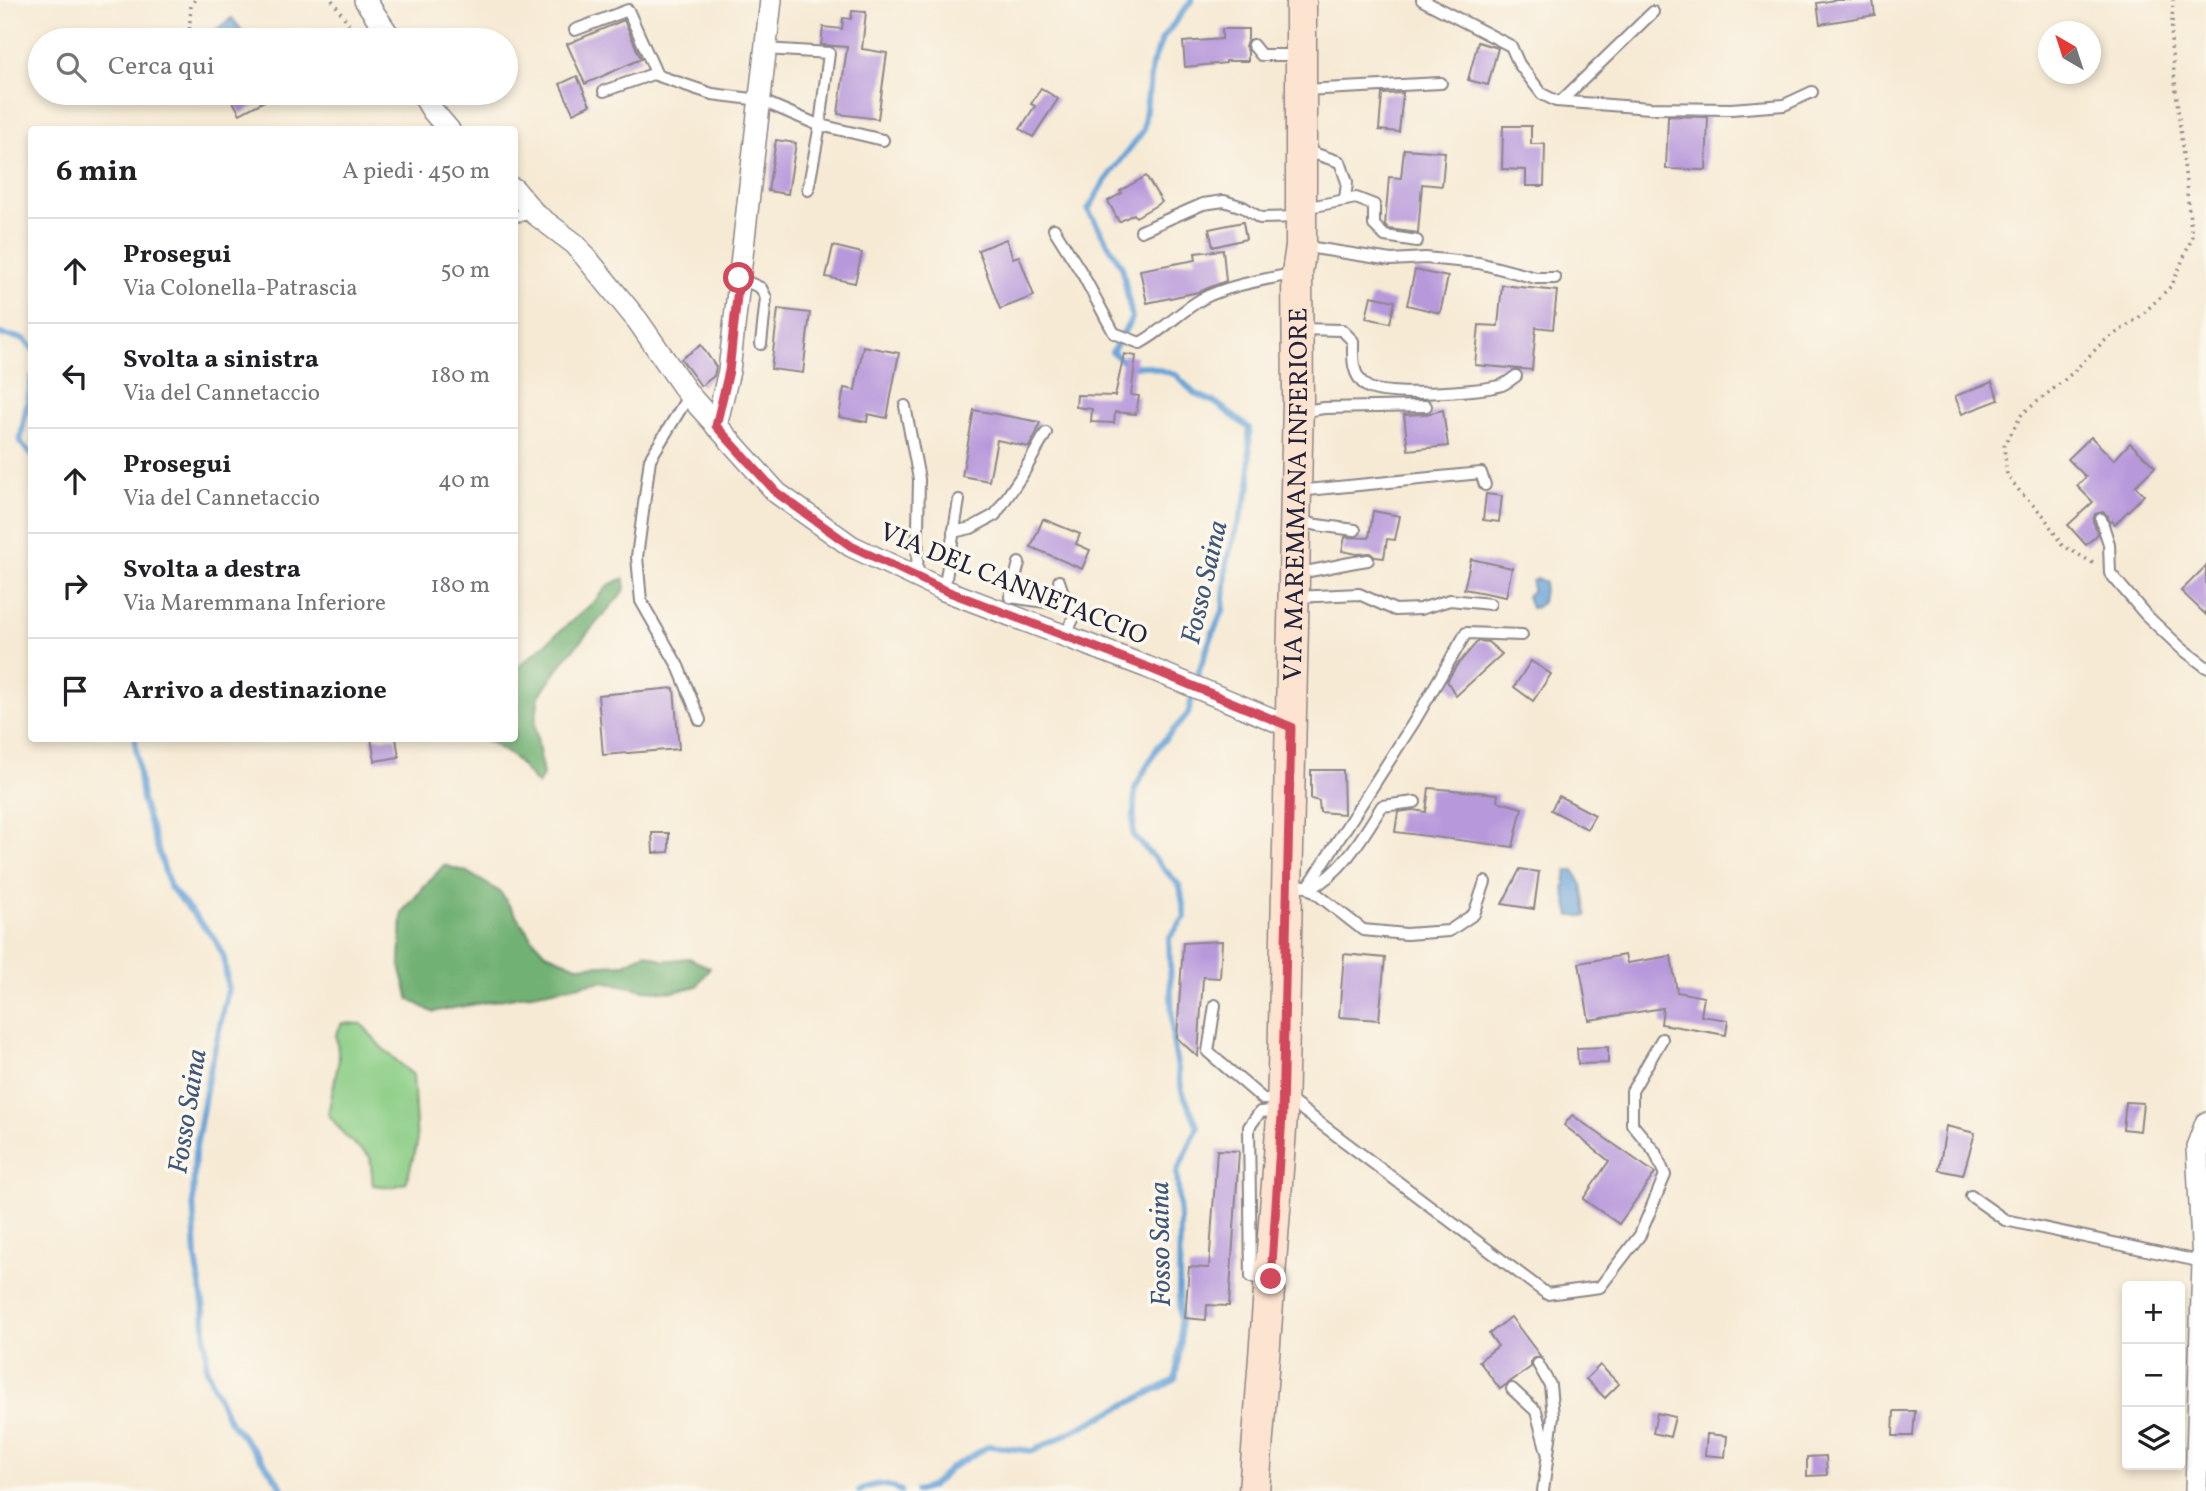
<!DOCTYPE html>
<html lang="it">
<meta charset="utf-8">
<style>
:root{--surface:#fff;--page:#f6f6f6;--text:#202124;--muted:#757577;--line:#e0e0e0}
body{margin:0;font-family:Vollkorn,serif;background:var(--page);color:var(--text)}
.controls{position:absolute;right:21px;bottom:21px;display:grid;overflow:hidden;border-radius:7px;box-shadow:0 4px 10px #0003}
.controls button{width:63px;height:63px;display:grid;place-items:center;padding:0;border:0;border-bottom:2px solid var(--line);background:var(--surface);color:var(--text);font:35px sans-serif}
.compass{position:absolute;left:2038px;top:21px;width:63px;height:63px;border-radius:50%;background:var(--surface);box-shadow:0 4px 10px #0003;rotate:321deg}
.stop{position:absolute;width:21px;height:21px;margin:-16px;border:5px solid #d1495b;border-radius:50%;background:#fff}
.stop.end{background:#d1495b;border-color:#fff;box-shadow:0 2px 7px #0008}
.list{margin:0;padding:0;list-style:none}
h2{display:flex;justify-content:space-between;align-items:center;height:91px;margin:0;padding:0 28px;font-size:30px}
h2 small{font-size:23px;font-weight:400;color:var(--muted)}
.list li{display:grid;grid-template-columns:46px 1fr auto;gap:21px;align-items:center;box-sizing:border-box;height:105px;padding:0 28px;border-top:2px solid var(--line)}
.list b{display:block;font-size:26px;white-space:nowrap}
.list p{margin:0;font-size:23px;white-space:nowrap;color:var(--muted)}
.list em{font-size:23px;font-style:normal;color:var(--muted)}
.icon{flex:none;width:38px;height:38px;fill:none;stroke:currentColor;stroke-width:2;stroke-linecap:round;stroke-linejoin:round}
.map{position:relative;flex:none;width:2206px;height:1491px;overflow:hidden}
.search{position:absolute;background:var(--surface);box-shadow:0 4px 10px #0003;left:28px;top:28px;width:490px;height:77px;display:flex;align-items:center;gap:18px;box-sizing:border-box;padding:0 24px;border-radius:38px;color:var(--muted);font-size:26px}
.panel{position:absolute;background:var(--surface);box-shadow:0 4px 10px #0003;left:28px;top:126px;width:490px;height:616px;border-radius:7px}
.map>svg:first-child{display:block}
</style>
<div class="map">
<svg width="2206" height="1491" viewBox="0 0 2206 1491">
<rect width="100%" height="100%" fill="#fbf7ec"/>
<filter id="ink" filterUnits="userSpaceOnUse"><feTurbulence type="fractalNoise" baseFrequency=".0143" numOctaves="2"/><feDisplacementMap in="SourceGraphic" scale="14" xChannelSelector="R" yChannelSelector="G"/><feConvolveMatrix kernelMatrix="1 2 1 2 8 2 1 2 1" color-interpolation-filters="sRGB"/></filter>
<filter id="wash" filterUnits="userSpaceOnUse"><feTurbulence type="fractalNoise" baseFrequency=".00686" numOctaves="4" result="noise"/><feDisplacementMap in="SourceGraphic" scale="28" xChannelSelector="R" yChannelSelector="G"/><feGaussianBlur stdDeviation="1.57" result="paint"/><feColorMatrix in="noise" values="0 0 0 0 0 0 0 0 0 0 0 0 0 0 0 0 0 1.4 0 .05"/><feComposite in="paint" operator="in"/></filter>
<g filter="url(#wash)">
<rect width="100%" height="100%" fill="#f6ead4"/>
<path fill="#8cce86" stroke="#577860" stroke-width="2" d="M 342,1023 L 362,1024 L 380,1046 L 413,1075 L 417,1144 L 406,1183 L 392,1187 L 373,1185 L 370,1157 L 347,1138 L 328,1114 L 339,1059 L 336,1035 Z"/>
<g fill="#71b173" stroke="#4a6a57" stroke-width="2">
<path d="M 624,578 L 625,590 L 565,659 L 539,696 L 535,724 L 543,775 L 538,785 L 513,757 L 484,739 L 514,738 L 515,670 L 595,601 L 609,585 Z"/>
<path d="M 444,865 L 467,872 L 500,892 L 532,938 L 546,953 L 577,966 L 625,964 L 646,953 L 664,961 L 689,958 L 710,968 L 697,986 L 674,992 L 644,990 L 603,981 L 432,1012 L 409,999 L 400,966 L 402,912 Z"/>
</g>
<g fill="#67a3d8" stroke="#44628a" stroke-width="2">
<path d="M 232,18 L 243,32 L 232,40 L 211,40 L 208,36 Z"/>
<path d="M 1538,579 L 1545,582 L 1542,602 L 1537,607 L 1531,608 L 1527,596 L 1532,591 L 1532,581 Z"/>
<path d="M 1567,871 L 1574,871 L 1582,885 L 1587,916 L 1570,916 L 1564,889 Z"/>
</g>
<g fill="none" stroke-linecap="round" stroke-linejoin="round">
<g stroke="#67a3d8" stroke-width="6">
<path d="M 0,334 L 24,339 L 32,348"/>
<path d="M 32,377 L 20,442 L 32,455"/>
<path d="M 135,738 L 142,800 L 170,887 L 215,939 L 224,958 L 228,989 L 208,1079 L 195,1153 L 193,1198 L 196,1258 L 204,1310 L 207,1370 L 228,1419 L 266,1465 L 281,1486 L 283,1491"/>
<path d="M 859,1491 C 876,1482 884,1483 901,1491"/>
<path d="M 917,1491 L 931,1487 L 951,1468 L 989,1446 L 1033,1451 L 1175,1380 L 1181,1341 L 1179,1292 L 1180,1218 L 1177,1172 L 1198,1127 L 1182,1091 L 1173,1040 L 1169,938 L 1185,917 L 1180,886 L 1133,835 L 1135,788 L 1157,748 L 1188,714 L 1199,671 L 1212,635 L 1223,611 L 1227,560 L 1250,486 L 1249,428 L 1216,403 L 1194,393 L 1176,375 L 1147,366 L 1129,366 L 1112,352 L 1132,318 L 1122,267 L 1088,210 L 1105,181 L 1143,131 L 1152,65 L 1162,39 L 1192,0"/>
</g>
</g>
<g id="blocks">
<g fill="#b798db">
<path d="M 1835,0 L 1873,0 L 1875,15 L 1820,24 L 1817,3 Z"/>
<path d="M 852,11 L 866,12 L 862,49 L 887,53 L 878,119 L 838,114 L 847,47 L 821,45 L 823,27 L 842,29 L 843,18 L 851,19 Z"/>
<path d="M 624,20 L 641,59 L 585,84 L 567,44 Z"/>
<path d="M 1222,29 L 1248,29 L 1248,39 L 1245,46 L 1248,51 L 1248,61 L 1226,61 L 1226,63 L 1185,67 L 1183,42 L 1222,39 Z"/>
<path d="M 1478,42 L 1498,48 L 1488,85 L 1468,80 Z"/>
<path d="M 577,76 L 590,105 L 573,113 L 560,84 Z"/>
<path d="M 1041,88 L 1058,99 L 1033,137 L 1020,129 L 1035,106 L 1031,104 Z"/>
<path d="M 228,93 L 279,93 L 240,114 Z"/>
<path d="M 1403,93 L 1399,132 L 1379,130 L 1382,94 Z"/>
<path d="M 1668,116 L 1708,117 L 1706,170 L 1666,169 Z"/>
<path d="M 1503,126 L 1531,126 L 1531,144 L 1545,144 L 1544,186 L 1526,186 L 1526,170 L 1502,169 Z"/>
<path d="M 776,140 L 796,143 L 788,194 L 768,191 Z"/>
<path d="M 1404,149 L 1445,152 L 1442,186 L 1422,184 L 1418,233 L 1389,229 L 1385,225 L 1389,177 L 1401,178 Z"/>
<path d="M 1146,176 L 1162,202 L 1136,217 L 1134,214 L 1119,222 L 1108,201 L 1122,193 L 1120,191 Z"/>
<path d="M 1243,222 L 1246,239 L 1213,247 L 1209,229 Z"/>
<path d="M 1006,239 L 1013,258 L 1019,256 L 1034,296 L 1000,309 L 978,250 Z"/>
<path d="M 833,246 L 862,253 L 855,283 L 826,277 Z"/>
<path d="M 1223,250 L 1226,281 L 1198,292 L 1147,303 L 1140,270 L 1196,260 L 1195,253 Z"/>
<path d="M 1415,270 L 1448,277 L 1440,313 L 1407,305 Z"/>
<path d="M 1502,285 L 1557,291 L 1553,329 L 1536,327 L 1532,370 L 1475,365 L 1479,325 L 1498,326 Z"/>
<path d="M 1371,296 L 1395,301 L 1390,323 L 1366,318 Z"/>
<path d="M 778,309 L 810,313 L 803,373 L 771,369 Z"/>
<path d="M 701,345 L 716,367 L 714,376 L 701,386 L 681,359 Z"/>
<path d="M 863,346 L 899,353 L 887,418 L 868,414 L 867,422 L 839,417 L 844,388 L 855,390 Z"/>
<path d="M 1124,354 L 1136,356 L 1131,395 L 1139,396 L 1136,414 L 1115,412 L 1114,423 L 1091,422 L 1092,409 L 1076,407 L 1077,395 L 1115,396 Z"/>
<path d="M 1992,382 L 1999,400 L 1962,414 L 1955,396 Z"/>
<path d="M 974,410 L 1040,422 L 1037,432 L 1029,447 L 997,440 L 989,481 L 962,476 Z"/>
<path d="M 1443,410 L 1448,446 L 1408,450 L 1404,415 L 1426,414 Z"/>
<path d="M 2091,437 L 2114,460 L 2130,443 L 2155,467 L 2135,486 L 2144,495 L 2115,524 L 2112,521 L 2110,523 L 2108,516 L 2103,512 L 2095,514 L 2093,521 L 2098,534 L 2086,545 L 2068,525 L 2093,502 L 2077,486 L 2086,477 L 2068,459 Z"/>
<path d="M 1486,494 L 1502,496 L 1499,522 L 1483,520 Z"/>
<path d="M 1373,511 L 1400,516 L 1395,540 L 1387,539 L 1384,558 L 1375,557 L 1370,553 L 1357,554 L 1342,551 L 1345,537 L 1369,538 Z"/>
<path d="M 1043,519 L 1080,534 L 1076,544 L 1090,550 L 1082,569 L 1031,547 Z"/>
<path d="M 1471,559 L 1512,568 L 1506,597 L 1464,589 Z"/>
<path d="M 2206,566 L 2206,615 L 2181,591 Z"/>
<path d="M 1478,641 L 1488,642 L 1502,654 L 1456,696 L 1447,681 L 1457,665 Z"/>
<path d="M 1531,661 L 1551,674 L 1533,701 L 1514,687 Z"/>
<path d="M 674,688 L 679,749 L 603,755 L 598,695 Z"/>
<path d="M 371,738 L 396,738 L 399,757 L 375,761 Z"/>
<path d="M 1311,770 L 1343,770 L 1344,814 L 1320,812 L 1319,801 L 1311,799 Z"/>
<path d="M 1429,788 L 1498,794 L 1497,801 L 1522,808 L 1513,847 L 1395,832 L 1398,812 L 1413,810 L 1426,812 Z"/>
<path d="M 1559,796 L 1595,815 L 1587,829 L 1551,810 Z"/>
<path d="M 652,833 L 669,833 L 669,852 L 653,853 Z"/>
<path d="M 1520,869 L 1539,872 L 1534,909 L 1502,904 Z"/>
<path d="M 1222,941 L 1220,978 L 1203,977 L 1198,1057 L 1177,1038 L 1183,943 Z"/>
<path d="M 1344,954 L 1385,958 L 1379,1020 L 1339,1017 Z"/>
<path d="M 1625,955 L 1627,963 L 1671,956 L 1677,992 L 1704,997 L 1701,1016 L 1728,1020 L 1726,1035 L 1661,1024 L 1663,1008 L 1589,1020 L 1579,963 Z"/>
<path d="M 1608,1047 L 1608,1063 L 1578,1064 L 1577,1048 Z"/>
<path d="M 2126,1102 L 2143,1103 L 2140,1131 L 2123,1129 Z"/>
<path d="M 1572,1115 L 1655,1173 L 1619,1224 L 1583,1199 L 1609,1161 L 1564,1125 Z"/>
<path d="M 1946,1126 L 1975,1133 L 1963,1175 L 1939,1170 Z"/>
<path d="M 1217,1150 L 1239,1151 L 1229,1306 L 1207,1305 L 1206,1320 L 1185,1318 L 1189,1267 L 1209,1268 Z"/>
<path d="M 1511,1317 L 1541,1357 L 1534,1358 L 1531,1361 L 1531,1367 L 1500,1389 L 1479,1361 L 1498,1346 L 1489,1334 Z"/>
<path d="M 1600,1365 L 1619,1384 L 1605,1398 L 1586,1379 Z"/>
<path d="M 1894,1411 L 1915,1411 L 1913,1436 L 1893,1436 Z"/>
<path d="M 1657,1413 L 1675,1417 L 1670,1437 L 1653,1433 Z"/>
<path d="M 1707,1434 L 1727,1436 L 1725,1457 L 1705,1455 Z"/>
<path d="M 1826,1456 L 1827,1475 L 1807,1476 L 1807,1457 Z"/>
</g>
</g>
</g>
<g filter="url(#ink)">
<use href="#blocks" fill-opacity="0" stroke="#8c8688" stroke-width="2"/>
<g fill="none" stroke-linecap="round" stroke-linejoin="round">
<g stroke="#8c8688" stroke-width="14">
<g id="lane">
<path d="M 1422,0 L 1511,46 L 1519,64 L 1542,94 L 1556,101 L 1650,108 L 1731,109 L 1784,105 L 1812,92"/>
<path d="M 575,30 L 628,10 L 657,75"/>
<path d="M 1253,45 L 1261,55 L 1298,55"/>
<path d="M 765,49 L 829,53 L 820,125 L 808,190"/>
<path d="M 1304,90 L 1441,83"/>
<path d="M 604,91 L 653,74 L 712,94 L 760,100 L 816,124 L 883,140"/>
<path d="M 1561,101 L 1653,12"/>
<path d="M 1303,153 L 1316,154 L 1340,162 L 1347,182 L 1345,200"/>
<path d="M 1304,208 L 1356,198 L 1374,205 L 1374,225 L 1385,236 L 1417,241"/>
<path d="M 514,216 L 535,214"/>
<path d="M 1054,229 L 1083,275 L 1114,333 L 1140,343 C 1163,331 1180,311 1202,299 C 1228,285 1268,279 1296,273"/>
<path d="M 1141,231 L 1203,204 L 1224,201 L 1243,207 L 1260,218 L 1300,217"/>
<path d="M 1301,246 L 1391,260 L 1425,258 L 1479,263 L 1536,278 L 1555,278"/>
<path d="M 739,278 L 761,288 L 766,298 L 761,344"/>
<path d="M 1298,329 L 1342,330 L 1353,341 C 1353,357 1351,374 1366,386 C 1382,398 1482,392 1502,385 C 1507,383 1512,379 1516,376"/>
<path d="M 689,395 L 650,459 L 637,557 L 641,601 L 678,666 L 700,720"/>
<path d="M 905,406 L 919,479 L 917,577"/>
<path d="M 1299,412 L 1324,408 L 1426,406"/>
<path d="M 1297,491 L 1481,473 L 1485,485"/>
<path d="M 2101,519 L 2109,544 L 2110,573 L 2145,614 L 2181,648 L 2206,667"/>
<path d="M 1296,520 L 1317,525 L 1355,530"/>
<path d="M 953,532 L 971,528 L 995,515 L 1022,475 L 1046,433"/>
<path d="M 1019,563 L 1010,597 L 1067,605"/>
<path d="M 1295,573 C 1320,571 1343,563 1368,560"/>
<path d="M 1059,581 L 1067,605 L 1077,611 L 1065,636"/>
<path d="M 944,590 L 959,500"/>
<path d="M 1295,597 L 1359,594 L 1395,610 L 1420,609 L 1450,600 L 1490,604"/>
<path d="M 1300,885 L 1308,887 L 1363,930 L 1406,934 L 1449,931 L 1474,914 L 1485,882"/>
<path d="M 1308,887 L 1414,722 L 1466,633 L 1522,635"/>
<path d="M 1310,889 C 1343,872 1363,836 1382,806 L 1415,802"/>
<path d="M 1215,1005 L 1208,1052 L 1263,1099 L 1280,1100"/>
<path d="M 1288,1099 L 1547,1294 L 1600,1287 L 1640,1235 L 1665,1175 L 1655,1152 L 1632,1124 L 1632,1091 L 1662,1039"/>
<path d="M 1971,1196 L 2005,1220 L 2203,1262"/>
<path d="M 1268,1279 L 1251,1277 L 1249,1127 L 1260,1112 L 1282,1110"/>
<path d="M 1538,1364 L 1550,1385 L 1553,1416 L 1543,1491"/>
<path d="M 1512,1389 L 1536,1411 L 1547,1452"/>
</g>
</g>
<g stroke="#8c8688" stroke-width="24">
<g id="street">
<path d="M 365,0 L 392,40"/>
<path d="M 422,93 L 432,110 L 449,130"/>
<path d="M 514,189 L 535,214 L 575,244 L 638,321 L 689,395 L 777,493 L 851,546 L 944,590 L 1147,667 L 1291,727"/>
<path d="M 716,426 L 729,371 L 771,0"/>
<path d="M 2196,1491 L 2203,1262 L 2197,1147 L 2206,1123"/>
</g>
</g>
<g stroke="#8c8688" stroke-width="33">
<g id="secondary">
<path id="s1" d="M 1254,1491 L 1282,1116 L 1298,400 L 1297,273 L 1301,246 L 1301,0"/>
</g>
</g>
<g stroke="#8c8688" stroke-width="3.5" stroke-dasharray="2 5" stroke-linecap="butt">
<path d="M 332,0 L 360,40"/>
<path d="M 189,36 L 191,5 L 195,0"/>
<path d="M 2093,563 L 2062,545 L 2043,515 L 2021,493 L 2007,475 L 2004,446 L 2022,414 L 2068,377 L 2103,342 L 2141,316 L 2172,285 L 2192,238 L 2171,45 L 2173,0"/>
</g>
<use href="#lane" stroke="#fff" stroke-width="10"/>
<use href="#street" stroke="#fff" stroke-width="21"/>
<use href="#secondary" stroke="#fde4d1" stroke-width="30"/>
</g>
</g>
<g fill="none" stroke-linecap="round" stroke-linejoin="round" filter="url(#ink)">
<path stroke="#d1495b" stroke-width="9" d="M 739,278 L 729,371 L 716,426 L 777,493 L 851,546 L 944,590 L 1147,667 L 1291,727 L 1282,1116 L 1271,1279"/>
</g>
<g text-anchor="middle" stroke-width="7" stroke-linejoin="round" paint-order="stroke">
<g font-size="26" fill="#22223b" stroke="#fbf7ec">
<text dy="9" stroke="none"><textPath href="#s1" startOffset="998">VIA MAREMMANA INFERIORE</textPath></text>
<text transform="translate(1014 583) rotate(22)" y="9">VIA DEL CANNETACCIO</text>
</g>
<g font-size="28" font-style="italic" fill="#3e567a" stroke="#fbf7ec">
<text transform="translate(1203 582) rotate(-77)" y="10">Fosso Saina</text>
<text transform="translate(186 1111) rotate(-81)" y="10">Fosso Saina</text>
<text transform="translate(1159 1244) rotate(-91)" y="10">Fosso Saina</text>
</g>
</g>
</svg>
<div class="controls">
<button>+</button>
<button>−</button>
<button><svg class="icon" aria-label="layers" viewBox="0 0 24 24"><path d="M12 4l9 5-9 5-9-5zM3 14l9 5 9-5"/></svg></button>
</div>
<svg class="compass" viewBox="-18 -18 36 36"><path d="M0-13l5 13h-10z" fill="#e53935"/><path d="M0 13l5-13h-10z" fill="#757577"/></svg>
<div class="stop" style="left:739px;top:278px"></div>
<div class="stop end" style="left:1271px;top:1279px"></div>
<div class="search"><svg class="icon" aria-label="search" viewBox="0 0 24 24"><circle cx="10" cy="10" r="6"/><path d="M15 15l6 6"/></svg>Cerca qui</div>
<section class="panel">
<h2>6 min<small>A piedi · 450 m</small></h2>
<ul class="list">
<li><svg class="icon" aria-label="ahead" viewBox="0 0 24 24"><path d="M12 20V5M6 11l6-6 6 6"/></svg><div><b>Prosegui</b><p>Via Colonella-Patrascia</p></div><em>50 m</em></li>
<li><svg class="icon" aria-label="left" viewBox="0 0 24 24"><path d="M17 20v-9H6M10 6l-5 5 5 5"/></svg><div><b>Svolta a sinistra</b><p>Via del Cannetaccio</p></div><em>180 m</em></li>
<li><svg class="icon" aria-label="ahead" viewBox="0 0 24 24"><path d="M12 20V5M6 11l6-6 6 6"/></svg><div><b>Prosegui</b><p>Via del Cannetaccio</p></div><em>40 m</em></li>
<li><svg class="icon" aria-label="right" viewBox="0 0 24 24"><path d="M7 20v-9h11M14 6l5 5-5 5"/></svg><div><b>Svolta a destra</b><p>Via Maremmana Inferiore</p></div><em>180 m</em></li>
<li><svg class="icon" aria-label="arrive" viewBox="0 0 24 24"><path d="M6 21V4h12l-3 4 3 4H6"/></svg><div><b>Arrivo a destinazione</b></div></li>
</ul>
</section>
</div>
